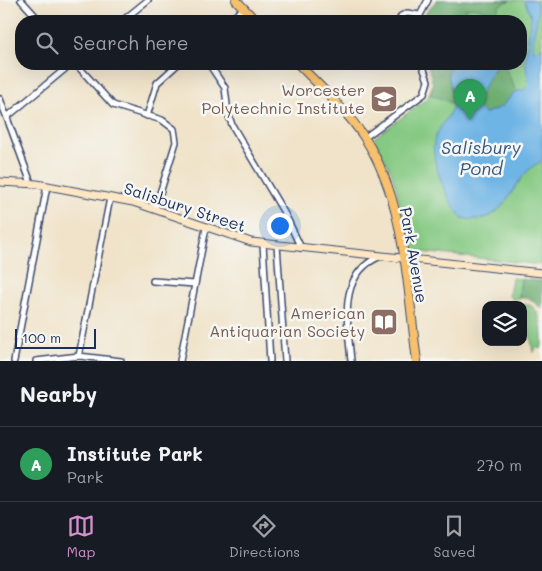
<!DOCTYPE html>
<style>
:root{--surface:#171b24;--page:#20242c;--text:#f1f3f6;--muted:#9ea1a6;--line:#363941;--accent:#d690ce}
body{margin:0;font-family:Mali,sans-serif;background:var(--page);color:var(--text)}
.controls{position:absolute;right:15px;bottom:15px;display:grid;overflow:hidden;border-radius:10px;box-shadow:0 5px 20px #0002}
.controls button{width:45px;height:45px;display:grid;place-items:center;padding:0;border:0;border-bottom:1px solid var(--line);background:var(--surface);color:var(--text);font:25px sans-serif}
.scale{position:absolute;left:15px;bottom:12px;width:81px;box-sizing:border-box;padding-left:5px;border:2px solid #1b2f5e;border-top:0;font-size:14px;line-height:18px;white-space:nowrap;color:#1b2f5e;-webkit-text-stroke:4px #f6f6f2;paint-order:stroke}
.you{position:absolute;left:279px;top:225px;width:18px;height:18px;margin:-12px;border:4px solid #fff;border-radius:50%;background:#1a73e8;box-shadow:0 0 0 8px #1a73e833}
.badge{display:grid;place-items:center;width:32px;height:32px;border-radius:50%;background:var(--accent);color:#fff;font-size:16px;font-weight:700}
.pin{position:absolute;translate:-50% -41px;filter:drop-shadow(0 1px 2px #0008)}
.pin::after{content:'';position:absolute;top:26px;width:18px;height:15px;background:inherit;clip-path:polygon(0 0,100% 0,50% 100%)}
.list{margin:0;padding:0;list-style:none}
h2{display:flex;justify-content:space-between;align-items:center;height:65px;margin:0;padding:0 20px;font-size:21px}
h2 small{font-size:16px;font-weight:400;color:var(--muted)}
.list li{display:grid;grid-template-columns:32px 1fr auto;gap:15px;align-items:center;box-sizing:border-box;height:75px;padding:0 20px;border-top:1px solid var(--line)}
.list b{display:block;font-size:19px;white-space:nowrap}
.list p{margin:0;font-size:16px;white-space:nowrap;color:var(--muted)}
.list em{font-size:16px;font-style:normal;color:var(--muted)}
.icon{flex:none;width:28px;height:28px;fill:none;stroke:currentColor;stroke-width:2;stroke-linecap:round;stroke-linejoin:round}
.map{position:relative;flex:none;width:542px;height:361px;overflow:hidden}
.search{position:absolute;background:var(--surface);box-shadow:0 5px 20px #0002;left:15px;right:15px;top:15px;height:55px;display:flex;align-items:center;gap:12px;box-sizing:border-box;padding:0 18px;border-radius:20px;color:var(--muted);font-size:19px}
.sheet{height:140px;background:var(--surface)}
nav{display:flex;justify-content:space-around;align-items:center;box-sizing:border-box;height:70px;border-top:1px solid var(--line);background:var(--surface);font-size:14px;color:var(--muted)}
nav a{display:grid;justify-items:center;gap:2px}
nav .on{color:var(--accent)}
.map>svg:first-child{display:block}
</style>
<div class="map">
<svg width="542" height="361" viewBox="0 0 542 361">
<rect width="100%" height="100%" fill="#f6f6f2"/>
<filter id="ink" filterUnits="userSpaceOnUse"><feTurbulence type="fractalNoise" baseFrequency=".02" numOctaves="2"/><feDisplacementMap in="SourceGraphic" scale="10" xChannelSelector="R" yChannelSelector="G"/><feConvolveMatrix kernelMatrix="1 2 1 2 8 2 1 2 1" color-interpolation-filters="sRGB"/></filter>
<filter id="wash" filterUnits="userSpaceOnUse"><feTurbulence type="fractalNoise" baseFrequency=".0096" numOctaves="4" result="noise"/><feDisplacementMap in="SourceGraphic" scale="20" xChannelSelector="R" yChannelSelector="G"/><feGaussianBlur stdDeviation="1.12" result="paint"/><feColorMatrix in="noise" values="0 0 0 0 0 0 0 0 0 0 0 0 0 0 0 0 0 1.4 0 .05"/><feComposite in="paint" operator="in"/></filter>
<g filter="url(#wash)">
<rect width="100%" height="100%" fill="#f0e3c9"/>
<g fill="#85c982" stroke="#507c70">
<path d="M 437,0 L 542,0 L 542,265 L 412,251 L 392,173 L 374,138 L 428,98 L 433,84 L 428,64 L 521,64 L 521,21 L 424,21 L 426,13 Z"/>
<path d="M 512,278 L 521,279 L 519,298 L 512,299 L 509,296 Z"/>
<path d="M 526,304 C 542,307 542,331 542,346 L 540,349 L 537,347 L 533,353 L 528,320 L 523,320 L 523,305 Z"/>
</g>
<g fill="#6cad70" stroke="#446e67">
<path d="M 437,0 L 511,0 L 500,5 L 495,15 C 484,10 476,5 464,9 L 478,21 L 424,21 L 426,13 Z"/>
<path d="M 428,64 L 454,64 L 448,73 L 453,104 L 430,94 L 433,84 Z"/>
<path d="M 500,65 L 505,67 L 516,91 L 501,107 L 484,114 L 479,109 C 475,94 488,73 500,65 Z"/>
<path d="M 521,279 L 542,281 L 542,309 L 529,298 L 519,298 Z"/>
</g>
<path fill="#6eb4e5" stroke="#4472a2" d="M 524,0 L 536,0 C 542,17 531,31 533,49 L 537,51 L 542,46 L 542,161 C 508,176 510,229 462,218 C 448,202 428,159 435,138 C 439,126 451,116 453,104 C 455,94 449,83 448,73 L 454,64 L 500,64 L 492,71 L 478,98 L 479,109 L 484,114 L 501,107 L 516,91 L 524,90 L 529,85 L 525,61 L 531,16 Z"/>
</g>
<g filter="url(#ink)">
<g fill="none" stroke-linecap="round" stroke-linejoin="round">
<g stroke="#3b4a6e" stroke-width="8">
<g id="minor">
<path d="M 21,0 L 40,21"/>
<path d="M 122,21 L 148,0"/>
<path d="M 229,21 L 244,8"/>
<path d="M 399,21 L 401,16 L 407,13 L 419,15"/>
<path d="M 417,21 L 428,0"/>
<path d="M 76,64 L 113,105 L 162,120 L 174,129 L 176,142 L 155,209"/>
<path d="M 209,64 L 225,88 L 228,113 L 232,125 L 286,216 L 301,248"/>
<path d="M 0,99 L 31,183"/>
<path d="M 147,116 L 157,83 L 178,64"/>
<path d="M 7,117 L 71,64"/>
<path d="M 364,138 L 424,94 L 428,81 L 422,64"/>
<path d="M 263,244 L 270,361"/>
<path d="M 277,245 L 285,361"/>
<path d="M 153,281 L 195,284"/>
<path d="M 79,356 L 110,198"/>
<path d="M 14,361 L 47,186"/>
<path d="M 36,361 L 79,356 L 121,361"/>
<path d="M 180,361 L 206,228"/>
<path d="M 351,361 C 348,323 336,274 381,256"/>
</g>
</g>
<g stroke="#3b4a6e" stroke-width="9">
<path id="secondary" d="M 0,182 L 37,184 L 133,202 L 251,242 L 542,273"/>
</g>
<g stroke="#3b4a6e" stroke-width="10">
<g id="primary">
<path d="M 236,0 L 256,21"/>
<path d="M 298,64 C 321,87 346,110 364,137 C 406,201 407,287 417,361"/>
</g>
</g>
<use href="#minor" stroke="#fff" stroke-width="5"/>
<use href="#secondary" stroke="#fce6c4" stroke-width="7"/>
<use href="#primary" stroke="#f7c06c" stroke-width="8"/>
</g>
</g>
<defs>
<g id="university-square" transform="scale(1.4375)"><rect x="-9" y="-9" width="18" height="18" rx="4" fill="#8d6e63" stroke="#f6f6f2"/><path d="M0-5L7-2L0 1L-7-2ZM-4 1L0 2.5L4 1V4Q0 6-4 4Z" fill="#fff"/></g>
<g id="library-square" transform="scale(1.4375)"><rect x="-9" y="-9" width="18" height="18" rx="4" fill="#8d6e63" stroke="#f6f6f2"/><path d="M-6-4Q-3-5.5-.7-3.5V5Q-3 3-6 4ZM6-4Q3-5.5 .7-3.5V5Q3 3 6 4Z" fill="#fff"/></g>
</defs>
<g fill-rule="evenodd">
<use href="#university-square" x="384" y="99"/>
<use href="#library-square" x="384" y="322"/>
</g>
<g text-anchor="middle" stroke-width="5" stroke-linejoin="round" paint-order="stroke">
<g font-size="16" fill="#785e54" stroke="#f6f6f2" text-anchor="end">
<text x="365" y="96">Worcester<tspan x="365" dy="18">Polytechnic Institute</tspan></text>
<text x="365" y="319">American<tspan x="365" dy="18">Antiquarian Society</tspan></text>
</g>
<g font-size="16" fill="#1b2f5e" stroke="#f6f6f2">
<text transform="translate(185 207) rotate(18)" y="6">Salisbury Street</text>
<text transform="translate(414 255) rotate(80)" y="6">Park Avenue</text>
</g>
<g font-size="18" font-style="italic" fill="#345786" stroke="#f6f6f2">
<text x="481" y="154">Salisbury<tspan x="481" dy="21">Pond</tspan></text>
</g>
</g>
</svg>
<div class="controls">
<button><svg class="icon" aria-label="layers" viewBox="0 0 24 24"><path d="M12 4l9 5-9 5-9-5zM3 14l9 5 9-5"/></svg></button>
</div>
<div class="scale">100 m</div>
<div class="you"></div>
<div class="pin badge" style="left:470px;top:120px;background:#2e9e5b">A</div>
<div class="search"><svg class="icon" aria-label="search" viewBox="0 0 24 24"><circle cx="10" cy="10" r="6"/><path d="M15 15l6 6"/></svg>Search here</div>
</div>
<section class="sheet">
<h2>Nearby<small></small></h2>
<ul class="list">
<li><span class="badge" style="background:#2e9e5b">A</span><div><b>Institute Park</b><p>Park</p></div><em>270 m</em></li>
</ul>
</section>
<nav>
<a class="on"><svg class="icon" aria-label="map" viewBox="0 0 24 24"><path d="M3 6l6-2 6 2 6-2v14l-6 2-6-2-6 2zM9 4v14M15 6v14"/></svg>Map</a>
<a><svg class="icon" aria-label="directions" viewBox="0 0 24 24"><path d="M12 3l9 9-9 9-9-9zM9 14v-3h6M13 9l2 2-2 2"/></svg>Directions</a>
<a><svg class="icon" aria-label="saved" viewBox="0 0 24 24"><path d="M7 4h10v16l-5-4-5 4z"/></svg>Saved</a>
</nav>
